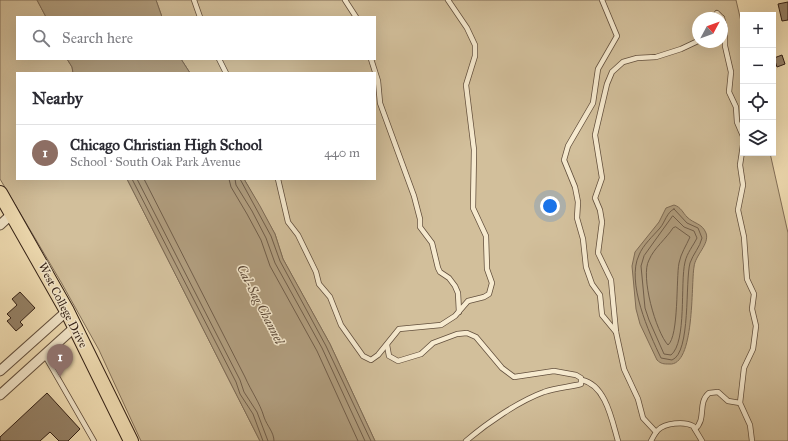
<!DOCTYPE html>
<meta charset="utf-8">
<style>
:root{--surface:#fff;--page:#f2f2f3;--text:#2b2b33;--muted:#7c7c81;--line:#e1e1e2;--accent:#1a73e8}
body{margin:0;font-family:"IM FELL Great Primer",serif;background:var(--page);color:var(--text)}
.controls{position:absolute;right:12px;top:12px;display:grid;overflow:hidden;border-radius:0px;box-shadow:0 4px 16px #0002}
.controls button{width:36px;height:36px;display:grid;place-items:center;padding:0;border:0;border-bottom:1px solid var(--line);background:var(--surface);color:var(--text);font:20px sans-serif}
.compass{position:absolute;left:692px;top:12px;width:36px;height:36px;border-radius:50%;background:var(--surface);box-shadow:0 4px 16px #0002;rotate:49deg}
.you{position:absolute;left:550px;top:206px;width:14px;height:14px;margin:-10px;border:3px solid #fff;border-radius:50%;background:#1a73e8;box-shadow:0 0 0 6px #1a73e833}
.badge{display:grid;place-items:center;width:26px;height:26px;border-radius:50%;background:var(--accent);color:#fff;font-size:13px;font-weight:700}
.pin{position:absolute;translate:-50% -33px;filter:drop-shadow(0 1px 2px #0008)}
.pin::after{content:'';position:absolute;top:21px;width:14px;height:12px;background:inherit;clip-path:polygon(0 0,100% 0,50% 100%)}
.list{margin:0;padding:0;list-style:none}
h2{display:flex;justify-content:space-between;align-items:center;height:52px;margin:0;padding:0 16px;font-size:17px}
h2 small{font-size:13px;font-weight:400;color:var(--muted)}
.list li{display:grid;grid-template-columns:26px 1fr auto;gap:12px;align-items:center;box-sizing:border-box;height:56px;padding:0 16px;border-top:1px solid var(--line)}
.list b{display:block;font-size:15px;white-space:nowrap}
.list p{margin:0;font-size:13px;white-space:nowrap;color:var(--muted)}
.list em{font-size:13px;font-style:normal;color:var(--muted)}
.icon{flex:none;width:22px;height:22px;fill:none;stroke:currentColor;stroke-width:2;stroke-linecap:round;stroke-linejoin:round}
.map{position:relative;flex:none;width:788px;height:441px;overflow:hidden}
.search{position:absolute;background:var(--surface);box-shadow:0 4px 16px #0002;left:16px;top:16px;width:360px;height:44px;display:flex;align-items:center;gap:10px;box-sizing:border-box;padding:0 14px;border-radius:0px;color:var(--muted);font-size:15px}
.panel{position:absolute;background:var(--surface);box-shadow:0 4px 16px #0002;left:16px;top:72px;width:360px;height:108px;border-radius:0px}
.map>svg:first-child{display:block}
</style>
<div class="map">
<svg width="788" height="441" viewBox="0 0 788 441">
<rect width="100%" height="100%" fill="#f3e0b6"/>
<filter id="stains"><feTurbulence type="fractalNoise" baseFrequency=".005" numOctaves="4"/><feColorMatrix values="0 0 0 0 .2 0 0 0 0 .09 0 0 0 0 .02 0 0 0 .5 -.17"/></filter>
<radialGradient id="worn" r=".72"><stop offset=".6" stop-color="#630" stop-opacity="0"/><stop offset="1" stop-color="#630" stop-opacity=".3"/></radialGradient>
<g fill="#d2bf9b" stroke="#826f58" fill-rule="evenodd">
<path d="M 0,0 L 37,0 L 46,17 L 17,17 L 17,59 L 67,59 L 72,67 L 73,73 L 17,73 L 17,179 L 127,179 L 260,441 L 141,441 L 99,350 L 61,282 L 0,179 Z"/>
<path d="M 156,0 L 736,0 L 743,30 L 743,153 L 770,153 L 788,233 L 788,441 L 375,441 L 330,344 L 295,281 L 283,259 L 275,234 L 244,179 L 375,179 L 375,73 L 190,73 L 181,59 L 375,59 L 375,17 L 162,17 ZM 698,18 L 722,18 L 722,42 L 698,42 Z"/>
</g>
<g fill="#b19e7f" stroke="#7e6b55">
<path d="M 37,0 L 156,0 L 162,17 L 46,17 Z"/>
<path d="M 67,59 L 181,59 L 190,73 L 73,73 L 72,67 Z"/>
<path d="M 127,179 L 244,179 L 260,206 L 275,234 L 283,259 L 330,344 L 375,441 L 260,441 Z"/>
<path d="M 674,205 C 681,207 683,213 687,217 C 694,224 702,223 706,233 C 710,244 695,255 694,267 C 691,284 695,367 669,364 C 664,364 661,364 657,360 L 640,324 L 636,309 L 632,266 L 635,252 L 659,222 L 666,208 Z"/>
</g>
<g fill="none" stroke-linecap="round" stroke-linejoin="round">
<g stroke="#715e4a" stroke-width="1">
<path d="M 132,179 L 236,382 L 240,394 L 253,414 L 263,441"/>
<path d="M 137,179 L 240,380 L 244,392 L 257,412 L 268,441"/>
<path d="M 144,179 L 245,377 C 251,391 260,403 264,417 C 267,426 274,432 274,441"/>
<path d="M 229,179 L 231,187 L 247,214 L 261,240 L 270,266 L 317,351 L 358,441"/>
<path d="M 235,179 L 236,185 L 252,211 L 266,238 L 275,263 L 322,348 L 365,441"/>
<path d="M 240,179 L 271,236 L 280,261 L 326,346 L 371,441"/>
<path d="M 674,209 L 687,223 L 698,228 L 702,238 C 700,247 693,254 690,263 C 685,281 691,353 672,360 L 661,358 C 649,333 626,282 639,255 C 643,245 653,236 660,228 C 665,222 667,212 674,209 Z"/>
<path d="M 673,216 L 684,227 L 694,231 L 697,238 C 693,246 687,253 685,262 C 680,283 687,342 671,355 L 664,354 L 649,320 L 645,308 L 641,266 L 644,256 Z"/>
<path d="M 676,227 L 690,237 C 686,246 681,253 679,263 C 676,278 679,336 668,345 C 656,332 640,276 649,260 C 654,248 666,239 673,228 Z"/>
</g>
</g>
<g fill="#968369" stroke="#311f15">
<path d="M 788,2 L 788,20 L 782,21 L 778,4 Z"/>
<path d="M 782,55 L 785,64 L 777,67 L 774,58 Z"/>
<path d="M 20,292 L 35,308 L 20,322 L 23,325 L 16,331 L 7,321 L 11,318 L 7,314 L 17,305 L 12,299 Z"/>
<path d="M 47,393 L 80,429 L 68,441 L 59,441 L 50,432 L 40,441 L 0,441 L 0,437 Z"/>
</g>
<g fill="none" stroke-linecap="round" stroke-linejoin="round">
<g stroke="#624f3d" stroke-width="6">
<g id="lane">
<path d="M 194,0 L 200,17"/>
<path d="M 345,0 L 356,17"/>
<path d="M 602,0 L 617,36 L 598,69 L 593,103 L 568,146 L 564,160 L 575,187 L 578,202 L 577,218 L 583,239 L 586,267 L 592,284 L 600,295 L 602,315 L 616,332"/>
<path d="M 714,18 L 717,13 L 722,18"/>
<path d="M 722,18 L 725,28 L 725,46 L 731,72 L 729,92 L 736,107 L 737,122 L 743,136"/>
<path d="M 219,59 L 226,73"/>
<path d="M 371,59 L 378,81 L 380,103 L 414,196 L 420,219 L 420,227 L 432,243 L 438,268 L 440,272 L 449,278 L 455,286 L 458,293 L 459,312"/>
<path d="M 743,145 L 740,165 L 743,185 L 738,210 L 744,237 L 747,279 L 754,294 L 752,309 L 756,326 L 753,349 L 744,368 L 740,403 L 750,425 L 752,441"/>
<path d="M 278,179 L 288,222 L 298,235 L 316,272 L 319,284 L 330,297 L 341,325 L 363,356 L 371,360 L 378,355 L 399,329 L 441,325 L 455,316 L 468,301 L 484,297 L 489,294 L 492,283 L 487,269 L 486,236 L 473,208 L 474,150 L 466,85 L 475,56 L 475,45 L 467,28 L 448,0"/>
<path d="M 387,345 L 389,356 L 398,361 L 421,354 L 433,343 L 457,334 L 467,333 L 476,337 L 502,368 L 514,377 L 554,371 L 576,375 L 581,378 L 581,384 C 569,387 556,388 544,392 C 519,401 487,423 466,441"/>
<path d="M 44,354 L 94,441"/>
<path d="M 582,380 C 606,385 612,421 618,441"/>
<path d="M 695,429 C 707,419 697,403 709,393 L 718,392 L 728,401 L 740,403"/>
<path d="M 656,432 L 643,418 L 638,399 L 624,369 L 616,332 L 611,280 L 598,253 L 602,222 L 600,210 L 595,198 L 602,178 L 595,135 L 607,84 L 612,72 L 623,62 L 637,58 L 656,57 L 681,49 L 698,41"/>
<path d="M 651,441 C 653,437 655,433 658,430 C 665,423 684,421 693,426 L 702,441"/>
</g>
</g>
<g stroke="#624f3d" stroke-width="11">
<g id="street">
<path d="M 0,225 L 13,213"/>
<path d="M 0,371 L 67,311"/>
<path d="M 0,395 L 75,327"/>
</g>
</g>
<g stroke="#311f15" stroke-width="16">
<path id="primary" d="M 0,193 L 67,311 L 131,441"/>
</g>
<use href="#lane" stroke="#f7ebd0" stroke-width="4.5"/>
<use href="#street" stroke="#f7ebd0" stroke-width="9"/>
<use href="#primary" stroke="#f3e0b6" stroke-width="14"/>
</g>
<g text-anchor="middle" stroke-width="3" stroke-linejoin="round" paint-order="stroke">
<g font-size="12" fill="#311f15" stroke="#f7ebd0">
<text transform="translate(63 305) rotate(63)" y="4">West College Drive</text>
</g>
<g font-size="13" font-style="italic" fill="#5e4b3a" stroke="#f7ebd0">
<text transform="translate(261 304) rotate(63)" y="5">Cal-Sag Channel</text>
</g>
</g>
<rect width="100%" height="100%" filter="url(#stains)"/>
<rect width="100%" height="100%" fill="url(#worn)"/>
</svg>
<div class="controls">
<button>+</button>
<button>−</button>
<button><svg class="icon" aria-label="locate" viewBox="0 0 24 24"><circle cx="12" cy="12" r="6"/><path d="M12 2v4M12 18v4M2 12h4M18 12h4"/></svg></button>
<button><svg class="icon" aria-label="layers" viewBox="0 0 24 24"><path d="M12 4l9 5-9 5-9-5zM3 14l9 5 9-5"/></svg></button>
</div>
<svg class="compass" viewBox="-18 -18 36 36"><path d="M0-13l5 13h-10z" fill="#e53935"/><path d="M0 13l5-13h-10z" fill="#7c7c81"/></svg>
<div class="you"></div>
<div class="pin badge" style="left:60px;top:377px;background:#8d6e63">1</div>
<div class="search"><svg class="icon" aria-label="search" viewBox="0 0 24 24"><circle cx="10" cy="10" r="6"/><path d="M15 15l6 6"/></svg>Search here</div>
<section class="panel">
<h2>Nearby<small></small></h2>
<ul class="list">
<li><span class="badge" style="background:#8d6e63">1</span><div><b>Chicago Christian High School</b><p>School · South Oak Park Avenue</p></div><em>440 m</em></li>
</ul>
</section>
</div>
